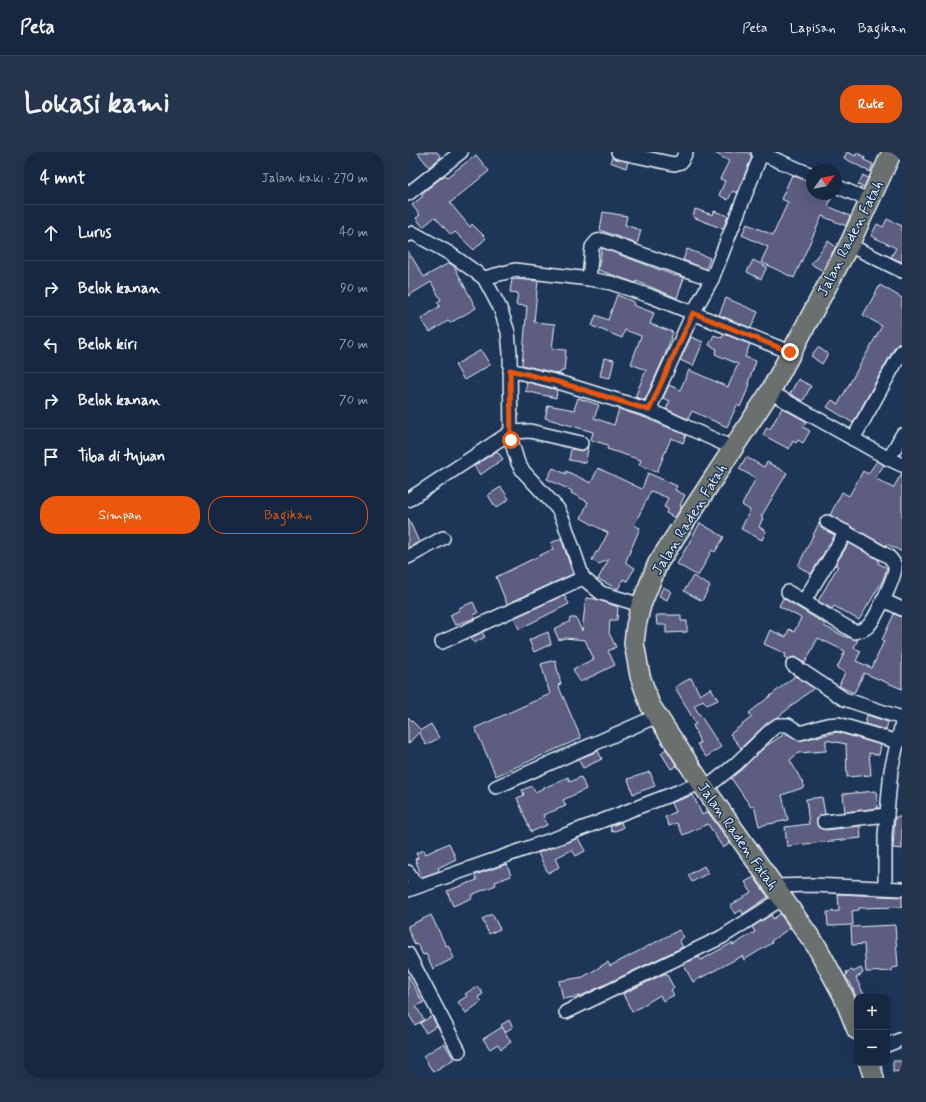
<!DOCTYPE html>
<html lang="id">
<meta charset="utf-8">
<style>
:root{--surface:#162841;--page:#23344c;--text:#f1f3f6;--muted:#9ea6b1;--line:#35445a;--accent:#ea580c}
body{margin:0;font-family:Mynerve,sans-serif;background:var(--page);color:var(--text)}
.controls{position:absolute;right:12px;bottom:12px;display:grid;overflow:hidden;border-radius:8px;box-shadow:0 4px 16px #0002}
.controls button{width:36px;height:36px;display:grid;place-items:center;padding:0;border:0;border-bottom:1px solid var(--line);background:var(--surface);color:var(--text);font:20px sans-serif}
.compass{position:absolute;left:398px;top:12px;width:36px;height:36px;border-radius:50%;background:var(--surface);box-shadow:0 4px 16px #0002;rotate:57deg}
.stop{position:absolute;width:12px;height:12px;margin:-9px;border:3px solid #ea580c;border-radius:50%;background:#fff}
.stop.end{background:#ea580c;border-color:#fff;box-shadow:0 1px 4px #0008}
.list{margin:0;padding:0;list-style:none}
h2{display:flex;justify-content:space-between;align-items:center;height:52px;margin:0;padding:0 16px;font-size:17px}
h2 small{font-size:13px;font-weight:400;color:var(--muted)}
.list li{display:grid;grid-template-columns:26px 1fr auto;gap:12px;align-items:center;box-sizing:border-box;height:56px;padding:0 16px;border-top:1px solid var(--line)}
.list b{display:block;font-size:15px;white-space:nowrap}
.list em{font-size:13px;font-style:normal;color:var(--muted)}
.actions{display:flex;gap:8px;padding:12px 16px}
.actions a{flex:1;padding:9px 0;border:1px solid var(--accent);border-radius:16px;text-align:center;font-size:14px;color:var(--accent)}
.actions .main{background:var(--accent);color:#fff}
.icon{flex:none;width:22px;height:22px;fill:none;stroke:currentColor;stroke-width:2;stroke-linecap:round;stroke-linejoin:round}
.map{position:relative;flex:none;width:494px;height:926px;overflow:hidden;border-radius:16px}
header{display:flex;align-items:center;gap:24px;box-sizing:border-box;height:56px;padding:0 20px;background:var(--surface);border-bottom:1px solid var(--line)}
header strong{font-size:19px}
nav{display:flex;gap:22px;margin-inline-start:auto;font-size:14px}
.intro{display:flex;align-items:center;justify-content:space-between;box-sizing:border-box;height:96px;padding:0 24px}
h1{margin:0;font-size:28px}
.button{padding:10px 18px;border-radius:16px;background:var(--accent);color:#fff;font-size:14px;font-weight:700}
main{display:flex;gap:24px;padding:0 24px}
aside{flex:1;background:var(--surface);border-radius:16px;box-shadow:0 4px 16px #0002}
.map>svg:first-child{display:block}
</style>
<header>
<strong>Peta</strong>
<nav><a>Peta</a><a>Lapisan</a><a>Bagikan</a></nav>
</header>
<div class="intro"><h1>Lokasi kami</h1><a class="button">Rute</a></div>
<main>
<aside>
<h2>4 mnt<small>Jalan kaki · 270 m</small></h2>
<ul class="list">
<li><svg class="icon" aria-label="ahead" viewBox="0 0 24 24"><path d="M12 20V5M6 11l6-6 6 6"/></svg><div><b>Lurus</b></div><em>40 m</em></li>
<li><svg class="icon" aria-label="right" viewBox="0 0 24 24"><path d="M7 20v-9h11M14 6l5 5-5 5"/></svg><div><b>Belok kanan</b></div><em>90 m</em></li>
<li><svg class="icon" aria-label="left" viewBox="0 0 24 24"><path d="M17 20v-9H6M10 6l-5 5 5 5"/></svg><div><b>Belok kiri</b></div><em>70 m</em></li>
<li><svg class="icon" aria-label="right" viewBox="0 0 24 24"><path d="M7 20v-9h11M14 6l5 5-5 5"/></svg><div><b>Belok kanan</b></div><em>70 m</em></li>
<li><svg class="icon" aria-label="arrive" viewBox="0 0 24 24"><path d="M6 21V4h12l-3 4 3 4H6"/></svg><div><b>Tiba di tujuan</b></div></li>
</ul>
<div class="actions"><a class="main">Simpan</a><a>Bagikan</a></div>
</aside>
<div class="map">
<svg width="494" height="926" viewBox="0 0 494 926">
<rect width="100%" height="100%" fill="#1d3557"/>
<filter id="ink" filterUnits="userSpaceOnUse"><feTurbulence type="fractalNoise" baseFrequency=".025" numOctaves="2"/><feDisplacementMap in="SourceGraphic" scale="8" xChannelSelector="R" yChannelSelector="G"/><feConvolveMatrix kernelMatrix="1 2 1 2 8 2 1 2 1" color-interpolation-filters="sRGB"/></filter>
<g filter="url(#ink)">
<g fill="#5b5d80" stroke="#e8f1f8">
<path d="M 9,0 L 29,0 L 33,5 L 21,15 Z"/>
<path d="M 305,0 L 340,0 L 344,5 L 329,41 L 325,39 L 320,48 L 311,43 L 317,29 L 312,27 L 321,9 Z"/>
<path d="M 439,0 L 448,4 L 449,1 L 457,5 L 456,8 L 465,12 L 462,20 L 436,6 Z"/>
<path d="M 68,3 L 81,19 L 42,51 L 62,75 L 64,72 L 78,86 L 66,98 L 47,80 L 43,83 L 27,65 L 15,75 L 8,66 L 12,63 L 4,53 L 15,44 L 13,42 L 37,23 L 39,25 Z"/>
<path d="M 204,5 L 220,10 L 218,16 L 202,10 Z"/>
<path d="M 384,23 L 404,31 L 404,42 L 425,42 L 420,54 L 442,64 L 438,74 L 414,64 L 386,126 L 353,110 L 360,95 L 334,83 L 339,72 L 365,83 L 380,50 L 373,47 Z"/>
<path d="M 455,23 L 460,26 L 456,35 L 450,33 Z"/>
<path d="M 287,57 L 305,63 L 306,59 L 320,64 L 315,77 L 285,65 Z"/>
<path d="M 195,60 L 219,64 L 217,73 L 233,78 L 229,92 L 192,78 Z"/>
<path d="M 479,67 L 494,74 L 494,110 L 483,105 L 488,96 L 463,84 L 469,72 L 475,75 Z"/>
<path d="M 420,89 L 428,95 L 418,110 L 419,111 L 415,119 L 403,112 Z"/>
<path d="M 194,96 L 268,124 L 269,123 L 276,126 L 269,146 L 228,129 L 228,131 L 190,118 Z"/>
<path d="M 279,97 L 302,106 L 298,117 L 275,108 Z"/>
<path d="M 0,99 L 16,125 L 41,111 L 46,114 L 68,156 L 42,171 L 40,169 L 22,180 L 13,167 L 32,154 L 29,150 L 33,148 L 23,130 L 0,144 Z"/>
<path d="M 345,108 L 359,115 L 353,127 L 339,120 Z"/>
<path d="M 104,127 L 130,129 L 126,170 L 147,172 L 144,197 L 158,198 L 156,219 L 153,219 L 152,222 L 114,213 L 119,154 L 108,153 L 110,141 L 102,140 Z"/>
<path d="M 472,133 L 494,146 L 494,188 L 487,195 L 445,271 L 419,255 L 424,248 L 430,252 L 474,174 L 455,163 Z"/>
<path d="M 209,143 L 226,150 L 225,153 L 246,161 L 242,172 L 265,180 L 257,203 L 237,248 L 227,245 L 238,218 L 223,212 L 233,184 L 217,178 L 214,186 L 184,174 L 188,163 L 200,168 Z"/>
<path d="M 318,146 L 350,160 L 343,176 L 311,163 Z"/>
<path d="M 316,182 L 342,192 L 337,205 L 348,209 L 340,231 L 342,232 L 332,255 L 329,253 L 319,275 L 284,259 L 280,267 L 258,257 L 262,249 L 255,246 L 261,233 L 272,238 L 281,218 L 320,235 L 330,212 L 307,202 L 309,197 L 301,193 L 306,183 L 314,186 Z"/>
<path d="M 283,185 L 295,190 L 285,214 L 272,208 Z"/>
<path d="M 410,195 L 420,202 L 414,212 L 403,204 Z"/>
<path d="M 73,198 L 82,213 L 56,228 L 47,213 Z"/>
<path d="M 196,206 L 206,208 L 202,226 L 192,224 Z"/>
<path d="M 390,227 L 403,234 L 395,249 L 382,242 Z"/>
<path d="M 119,230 L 149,238 L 148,246 L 117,239 Z"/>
<path d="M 170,246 L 191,253 L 186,266 L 206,273 L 211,257 L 238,266 L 278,283 L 275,291 L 263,286 L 249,320 L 231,313 L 233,308 L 199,297 L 200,293 L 183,288 L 185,280 L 137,266 L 140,253 L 166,258 Z"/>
<path d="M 374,256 L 399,270 L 395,275 L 402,279 L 395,291 L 390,288 L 388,291 L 385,289 L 381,297 L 355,283 L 359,275 L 362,277 Z"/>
<path d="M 180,294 L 178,311 L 161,308 L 163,297 L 175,299 Z"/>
<path d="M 89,299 L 95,307 L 72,323 L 66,314 Z"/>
<path d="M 338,305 L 356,315 L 359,310 L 379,321 L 353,365 L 355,366 L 351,375 L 358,379 L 354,388 L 333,377 L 342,358 L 334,353 L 348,326 L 331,317 Z"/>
<path d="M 469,309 L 476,313 L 467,326 L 485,336 L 494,321 L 494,400 L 479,392 L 478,394 L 422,363 L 434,340 L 441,344 L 455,319 L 460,322 Z"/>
<path d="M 145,316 L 158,322 L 158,319 L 183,331 L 190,316 L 234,337 L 240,321 L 269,334 L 267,338 L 277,343 L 272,353 L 274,354 L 267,366 L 258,361 L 260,357 L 256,355 L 260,346 L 243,339 L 226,373 L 232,376 L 218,409 L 218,411 L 227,416 L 219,429 L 215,427 L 210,437 L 190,427 L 201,407 L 191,412 L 184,408 L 188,400 L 190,400 L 200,381 L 173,366 L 180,350 L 163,341 L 164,339 L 139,327 Z"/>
<path d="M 93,335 L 101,347 L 88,356 L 80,343 Z"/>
<path d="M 0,366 L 11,390 L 0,396 Z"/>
<path d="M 292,371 L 316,385 L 307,400 L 304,398 L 290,424 L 269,412 Z"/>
<path d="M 411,371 L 415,377 L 427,383 L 403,422 L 390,414 Z"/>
<path d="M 153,386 L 165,422 L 99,452 L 88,425 L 145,397 L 143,391 Z"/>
<path d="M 441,391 L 471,408 L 470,411 L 479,416 L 475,428 L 451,468 L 426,454 L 424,457 L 410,449 L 430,414 L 427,413 Z"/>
<path d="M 285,424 L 302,434 L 294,449 L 276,439 Z"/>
<path d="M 255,435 L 263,439 L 259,448 L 251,444 Z"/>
<path d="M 156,443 L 161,452 L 111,477 L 106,466 Z"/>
<path d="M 178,446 L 188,447 L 210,455 L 209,468 L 202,468 L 201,481 L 208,495 L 200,499 L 207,513 L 172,530 L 165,517 L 186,507 L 177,488 L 157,486 L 151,488 L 146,477 L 161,470 L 162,466 L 168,466 L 174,479 Z"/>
<path d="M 375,446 L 417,472 L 416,474 L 438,485 L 450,487 L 446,496 L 453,499 L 448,509 L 464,516 L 476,489 L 474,488 L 486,462 L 494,465 L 494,537 L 456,521 L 446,541 L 433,535 L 431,534 L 437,520 L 429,516 L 437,499 L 410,486 L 397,511 L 386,505 L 380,507 L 376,505 L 378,502 L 356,492 L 362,478 L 378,485 L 381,477 L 386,480 L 393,466 L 371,454 Z"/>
<path d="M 65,450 L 70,461 L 65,463 L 67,466 L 47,473 L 42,463 L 52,458 L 51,456 Z"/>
<path d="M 248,463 L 273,463 L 273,469 L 279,469 L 279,480 L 258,481 L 258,473 L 249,473 Z"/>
<path d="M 74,480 L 77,485 L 66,491 L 63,486 Z"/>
<path d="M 140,480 L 143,492 L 126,500 L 121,488 Z"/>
<path d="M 147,508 L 153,532 L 150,533 L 173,586 L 88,624 L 67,576 L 142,542 L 133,512 Z"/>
<path d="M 387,524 L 406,536 L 370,565 L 358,572 L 333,596 L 322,582 L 344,565 L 341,561 Z"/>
<path d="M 283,526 L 292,543 L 303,536 L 310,548 L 299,553 L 295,548 L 286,554 L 313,595 L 298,605 L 289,592 L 292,591 L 285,573 L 288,572 L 267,535 Z"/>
<path d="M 459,563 L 480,570 L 478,578 L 457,572 Z"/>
<path d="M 0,565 L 13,578 L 23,572 L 31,586 L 18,593 L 11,580 L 0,592 Z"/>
<path d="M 429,580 L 473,593 L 471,603 L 461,601 L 463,623 L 439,625 L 438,592 L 418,588 L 418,599 L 390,601 L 382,608 L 397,635 L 374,643 L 380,668 L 351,674 L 346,653 L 343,655 L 323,626 L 358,594 L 375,583 L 380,582 L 391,589 Z"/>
<path d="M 258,597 L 269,614 L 263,617 L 253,601 Z"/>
<path d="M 190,599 L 194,607 L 175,616 L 170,607 Z"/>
<path d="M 242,620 L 247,634 L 225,642 L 220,627 Z"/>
<path d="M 160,625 L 162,630 L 173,625 L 178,637 L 155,648 L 158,654 L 135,663 L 139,673 L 123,680 L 109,646 L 116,643 L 114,638 L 124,634 L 127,640 Z"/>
<path d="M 468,639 L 470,656 L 437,660 L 435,642 Z"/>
<path d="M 285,643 L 294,663 L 300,660 L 322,691 L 315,696 L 300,672 L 275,683 L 269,671 L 261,674 L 257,665 L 267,660 L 263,651 Z"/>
<path d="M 414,645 L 417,662 L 409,666 L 410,675 L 417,678 L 452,674 L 453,686 L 379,694 L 377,675 L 401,672 L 398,647 Z"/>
<path d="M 487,665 L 494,665 L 494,697 L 485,696 Z"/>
<path d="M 213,670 L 215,676 L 204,680 L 202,675 Z"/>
<path d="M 170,686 L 177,699 L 168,704 L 164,698 L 147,706 L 151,715 L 140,721 L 130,701 Z"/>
<path d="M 41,691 L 48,707 L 30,716 L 31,719 L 14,725 L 7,707 L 10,706 L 8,701 L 16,698 L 18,702 Z"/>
<path d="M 99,712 L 103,724 L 87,730 L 88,733 L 63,743 L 64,746 L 45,754 L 39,739 L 69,728 L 67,723 Z"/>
<path d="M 296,714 L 300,721 L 284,730 L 280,723 Z"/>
<path d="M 346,725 L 360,745 L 335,762 L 333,758 L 327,762 L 322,754 L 343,740 L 337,730 Z"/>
<path d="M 430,742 L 494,745 L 494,755 L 451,756 L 451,758 L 444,759 L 445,773 L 420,774 L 419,760 L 431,759 Z"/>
<path d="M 84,762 L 92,777 L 81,782 L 74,767 Z"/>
<path d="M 372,762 L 382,776 L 363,789 L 364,791 L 336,808 L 334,804 L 285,830 L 275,812 L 291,805 L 293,808 L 324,791 L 325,793 L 347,780 L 344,775 L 363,763 L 365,767 Z"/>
<path d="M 23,763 L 38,794 L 40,793 L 46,806 L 25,817 L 18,802 L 15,803 L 9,792 L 7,793 L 0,777 L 0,774 Z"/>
<path d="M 487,773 L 490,815 L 484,816 L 484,819 L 458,820 L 456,792 L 444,793 L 443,775 Z"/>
<path d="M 271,778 L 276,785 L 271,788 L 275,795 L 173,844 L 155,847 L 151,829 L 175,825 L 200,810 L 202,814 Z"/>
<path d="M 453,816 L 455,821 L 448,826 L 457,845 L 448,845 L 442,830 L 441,830 L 437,824 L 439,823 L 438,820 L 444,818 L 445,820 Z"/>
<path d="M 258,821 L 266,836 L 263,838 L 266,843 L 255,849 L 252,843 L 224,860 L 215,842 Z"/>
<path d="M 0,823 L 15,851 L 8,854 L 16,868 L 7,873 L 0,861 Z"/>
<path d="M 69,834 L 75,842 L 70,845 L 74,849 L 58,861 L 50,850 L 59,844 L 57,842 Z"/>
<path d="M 24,864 L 29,874 L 18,881 L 12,871 Z"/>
<path d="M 101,868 L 105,875 L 97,880 L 93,873 Z"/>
<path d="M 94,875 L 103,890 L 93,897 L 90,892 L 82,897 L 75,887 Z"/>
<path d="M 36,891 L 46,907 L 25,920 L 15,904 Z"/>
<path d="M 485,909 L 494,909 L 494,919 L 485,920 Z"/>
</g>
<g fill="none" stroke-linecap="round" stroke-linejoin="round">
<g stroke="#e8f1f8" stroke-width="16">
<g id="minor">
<path d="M 210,0 L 266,12 L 273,10 L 278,0"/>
<path d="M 350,0 L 404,23"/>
<path d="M 428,34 L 463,49"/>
<path d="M 0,42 L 53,0"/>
<path d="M 0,83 L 5,81 L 41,101 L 76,126 L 92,156 L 100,180 L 102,201 L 103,288 L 110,311 L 115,319 L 150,357 L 156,370 L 175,426 L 193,441 L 233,453"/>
<path d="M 441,93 L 494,119"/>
<path d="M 76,126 L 107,118 L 181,127 L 203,131 L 242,144 L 382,200"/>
<path d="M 181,127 L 184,95 L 189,89 L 194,88 L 304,127"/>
<path d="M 102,218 L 150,230 L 241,258 L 325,296"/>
<path d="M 362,240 L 481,307 L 494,313"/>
<path d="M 241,258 L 285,161 L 304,127 L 354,0"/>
<path d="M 445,287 L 494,199"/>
<path d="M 481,307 L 494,283"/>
<path d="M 0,348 L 103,280 L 122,279 L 173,291"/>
<path d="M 0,405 L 35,386"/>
<path d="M 380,440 L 447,480 C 452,479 458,477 461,473 C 468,466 488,423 487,415 C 487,411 483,407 480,404 L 419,370"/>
<path d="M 475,448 L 494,457"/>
<path d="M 396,449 L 438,380"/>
<path d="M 34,490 L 175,426"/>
<path d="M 385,513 L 436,547 L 494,566"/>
<path d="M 88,635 L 249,564"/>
<path d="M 297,637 L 328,612 L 363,578 L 370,573 L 380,573 L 392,581 L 419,573 L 430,572 L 490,590"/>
<path d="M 416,670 L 479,663"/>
<path d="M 0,720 L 9,734"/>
<path d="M 366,734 L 405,733 L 494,737"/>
<path d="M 477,735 L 477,683 L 483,618 L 494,571"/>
<path d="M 0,738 L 157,683 L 293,631"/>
<path d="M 0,802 L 51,899"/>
<path d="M 158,860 L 314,785 L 375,746"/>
<path d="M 479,893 L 494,887"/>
</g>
</g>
<g stroke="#e8f1f8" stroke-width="22">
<g id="highway">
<path d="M 449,878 L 435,843 L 409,795 L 293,631 L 242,553 L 232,524 L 226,491 L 228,474 L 233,453 L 250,411 L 362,240 L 441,93 L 484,0"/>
<path d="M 461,911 L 466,926"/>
</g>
</g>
<use href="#minor" stroke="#1d3557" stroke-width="13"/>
<use href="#highway" stroke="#6b706d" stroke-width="19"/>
</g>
</g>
<g fill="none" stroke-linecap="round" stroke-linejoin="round" filter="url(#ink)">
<path stroke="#ea580c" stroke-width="5" d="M 103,288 L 102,218 L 150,230 L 241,258 L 285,161 L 382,200"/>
</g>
<g text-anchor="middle" stroke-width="3" stroke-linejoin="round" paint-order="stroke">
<g font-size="15" fill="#e8f1f8" stroke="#1d3557">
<text transform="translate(442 86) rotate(-63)" y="5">Jalan Raden Fatah</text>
<text transform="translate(281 367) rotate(-58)" y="5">Jalan Raden Fatah</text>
<text transform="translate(330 684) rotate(55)" y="5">Jalan Raden Fatah</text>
</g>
</g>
</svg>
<div class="controls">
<button>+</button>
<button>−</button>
</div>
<svg class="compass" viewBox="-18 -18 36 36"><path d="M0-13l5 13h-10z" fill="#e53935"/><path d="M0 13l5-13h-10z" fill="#9ea6b1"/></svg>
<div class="stop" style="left:103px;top:288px"></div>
<div class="stop end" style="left:382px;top:200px"></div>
</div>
</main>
